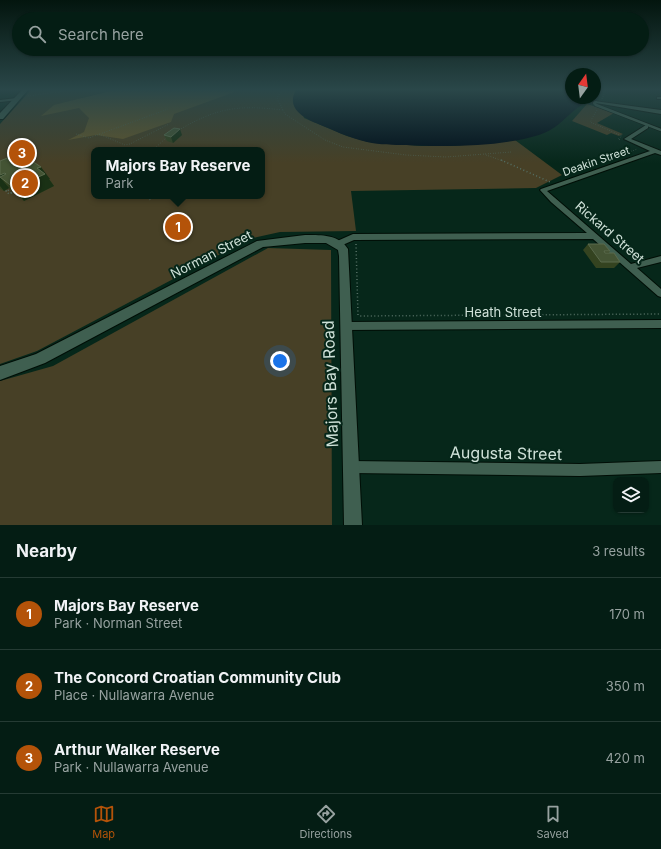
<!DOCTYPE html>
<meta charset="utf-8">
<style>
:root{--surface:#041d14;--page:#0d261d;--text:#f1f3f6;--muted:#97a2a0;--line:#253b34;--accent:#b45309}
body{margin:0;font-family:Inter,sans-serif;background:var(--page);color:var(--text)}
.controls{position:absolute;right:12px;bottom:12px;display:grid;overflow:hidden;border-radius:8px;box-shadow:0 1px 3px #0004}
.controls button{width:36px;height:36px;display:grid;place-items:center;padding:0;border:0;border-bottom:1px solid var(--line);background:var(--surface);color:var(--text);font:20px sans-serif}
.compass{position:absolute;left:565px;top:68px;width:36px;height:36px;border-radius:50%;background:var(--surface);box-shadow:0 1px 3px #0004;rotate:14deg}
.you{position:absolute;left:280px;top:361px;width:14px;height:14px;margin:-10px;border:3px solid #fff;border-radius:50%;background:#1a73e8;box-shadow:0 0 0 6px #1a73e833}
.badge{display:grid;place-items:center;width:26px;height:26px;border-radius:50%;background:var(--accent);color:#fff;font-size:13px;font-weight:700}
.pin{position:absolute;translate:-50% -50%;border:2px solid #fff;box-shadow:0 1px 4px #0006}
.popup{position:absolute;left:91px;top:147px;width:174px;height:52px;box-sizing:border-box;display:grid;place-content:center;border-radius:8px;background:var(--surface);filter:drop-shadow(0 1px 3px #0005);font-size:13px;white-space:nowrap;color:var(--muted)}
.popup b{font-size:15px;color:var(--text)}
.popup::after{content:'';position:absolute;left:50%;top:100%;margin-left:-8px;border:8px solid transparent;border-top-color:var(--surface)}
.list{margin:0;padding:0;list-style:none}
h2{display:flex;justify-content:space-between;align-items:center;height:52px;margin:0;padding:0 16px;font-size:17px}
h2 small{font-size:13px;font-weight:400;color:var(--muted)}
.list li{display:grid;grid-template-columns:26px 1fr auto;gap:12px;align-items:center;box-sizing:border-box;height:72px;padding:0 16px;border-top:1px solid var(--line)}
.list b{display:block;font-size:15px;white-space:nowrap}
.list p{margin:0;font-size:13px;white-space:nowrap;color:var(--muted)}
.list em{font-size:13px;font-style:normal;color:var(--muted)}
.icon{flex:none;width:22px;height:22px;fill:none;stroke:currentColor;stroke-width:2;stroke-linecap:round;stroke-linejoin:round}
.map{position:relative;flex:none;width:661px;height:525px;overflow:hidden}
.search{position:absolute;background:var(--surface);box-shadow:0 1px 3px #0004;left:12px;right:12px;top:12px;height:44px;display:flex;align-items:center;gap:10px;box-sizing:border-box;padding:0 14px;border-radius:22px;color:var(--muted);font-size:15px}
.sheet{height:268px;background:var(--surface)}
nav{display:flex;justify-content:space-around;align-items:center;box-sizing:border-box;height:56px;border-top:1px solid var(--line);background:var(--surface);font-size:11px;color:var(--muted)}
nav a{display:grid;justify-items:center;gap:2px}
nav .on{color:var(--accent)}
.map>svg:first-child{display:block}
</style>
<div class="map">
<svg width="661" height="525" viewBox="0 0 661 525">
<rect width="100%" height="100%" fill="#06271a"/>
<g fill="#474026" fill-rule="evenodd">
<path d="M 31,90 L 115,90 L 81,98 L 120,90 L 296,90 L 304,118 L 347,136 L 368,142 L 421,146 L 453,146 L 515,140 L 562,175 L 536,188 L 351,191 L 356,231 L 280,232 L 249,239 L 37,351 L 0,364 L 0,124 ZM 94,150 L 262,150 L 262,196 L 94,196 Z"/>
<path d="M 587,104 L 614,113 L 597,123 L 623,134 L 619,136 L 611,133 L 607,135 L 572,121 Z"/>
<path d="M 268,248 L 331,250 L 332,525 L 0,525 L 0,381 L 53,366 Z"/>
</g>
<path fill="#62562c" d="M 114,90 L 240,90 L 174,114 L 171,122 L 123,139 L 96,135 L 68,140 L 84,132 L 89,118 L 79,108 L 41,116 L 54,105 Z"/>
<path fill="#000e19" d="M 296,90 L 571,90 L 571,98 L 591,98 C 587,103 581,105 576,109 C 564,119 555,130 539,135 C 499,147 448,147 406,145 C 394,145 380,145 367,142 C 349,138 333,130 316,123 C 302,117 286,107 296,90 Z"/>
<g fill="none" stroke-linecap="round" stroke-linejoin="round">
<g stroke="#000e06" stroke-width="4">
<path id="lane" d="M 596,102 L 594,103 L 596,105 L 661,130"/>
</g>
<g stroke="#000e06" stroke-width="2">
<g id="street">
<rect x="657" y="97" width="4" height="2"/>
<path d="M 17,98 L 19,98 L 19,100 L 0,102 L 0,100 Z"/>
<path d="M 594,101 L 661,110 L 661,114 L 596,103 L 594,103 Z"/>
<path d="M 646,125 L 648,126 L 648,128 L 631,139 L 661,151 L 661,155 L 655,153 L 547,191 L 631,264 L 661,256 L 661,262 L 637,268 L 661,289 L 661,297 L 658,296 L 593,239 L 354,240 L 338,247 L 334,244 L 335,242 L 353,234 L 587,233 L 551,202 L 540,190 L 541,189 L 650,151 L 624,139 Z"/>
<path d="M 661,320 L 661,328 L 346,330 L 343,329 L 341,326 L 343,323 L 346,322 Z"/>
<path d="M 351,461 L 580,464 L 661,461 L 661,473 L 580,476 L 351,473 L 347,471 L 345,467 L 347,463 Z"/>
</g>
</g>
<g stroke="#000e06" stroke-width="2">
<g id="secondary">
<path d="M 22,90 L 28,90 L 3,119 L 0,119 L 0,113 Z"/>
<path d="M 305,235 C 320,235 339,234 348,249 L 362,525 L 344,525 L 339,256 L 338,250 L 326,243 L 305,243 L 263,247 L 45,363 L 0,380 L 0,366 L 36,354 L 257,241 Z"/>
</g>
</g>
<g stroke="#557065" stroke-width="1" stroke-dasharray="0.5 2" stroke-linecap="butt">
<path d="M 282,90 L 277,98 L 285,114 L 325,140 L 343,147 L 406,155 L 446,157 L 511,152"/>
<path d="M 28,96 L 73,90"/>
<path d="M 602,99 L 606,90"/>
<path d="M 597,110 L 590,122 L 622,136 L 618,139 L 621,140"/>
<path d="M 179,130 C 218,107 239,105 283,110"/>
<path d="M 76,134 L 89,138 L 168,109"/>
<path d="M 99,134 L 125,145 L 130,144 L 169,124"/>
<path d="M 153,150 L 167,137"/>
<path d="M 486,155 L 503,161"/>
<path d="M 608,161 L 637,149"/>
</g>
<g stroke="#557065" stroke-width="1.5" stroke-dasharray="1 2.5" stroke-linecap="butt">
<path d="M 501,160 L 550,182"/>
<path d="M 602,163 L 610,160"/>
<path d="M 8,190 L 11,193 L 9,194 L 6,191 Z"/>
<path d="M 11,193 L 13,192"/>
<path d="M 149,196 L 150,200"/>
<path d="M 356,244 L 358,315 L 361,316 L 661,314"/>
</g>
<use href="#lane" stroke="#3f5f50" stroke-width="2.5"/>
<use href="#street" fill="#3f5f50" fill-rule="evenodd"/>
<use href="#secondary" fill="#3f5f50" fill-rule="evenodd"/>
</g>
<g fill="#344320">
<path d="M 164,135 L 182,135 L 173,143 L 167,141 Z"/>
<path d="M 0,161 L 50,179 L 49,179 L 54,186 L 24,201 L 9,188 L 4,191 L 0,189 Z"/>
<path d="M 588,244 L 610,251 L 609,253 L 620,262 L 614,268 L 596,268 L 583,250 Z"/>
</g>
<g fill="#1a3115">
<path d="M 180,129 L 182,135 L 173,143 L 171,137 Z"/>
<path d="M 41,167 L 50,179 L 49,179 L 54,186 L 24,201 L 14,188 L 37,168 Z"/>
<path d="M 5,173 L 15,186 L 0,177 L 9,188 L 4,191 L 0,186 L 0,175 Z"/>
</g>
<g fill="#445434" stroke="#5a6a4d">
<path d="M 174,128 L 180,129 L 171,137 L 164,135 Z"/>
<path d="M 20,153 L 41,167 L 37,168 L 45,174 L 14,188 L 0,177 L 6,174 L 5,173 L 0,175 L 0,161 Z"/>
<path d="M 588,244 L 604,244 L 610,251 L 604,251 L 605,253 L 614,253 L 620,262 L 601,262 Z"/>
</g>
<linearGradient id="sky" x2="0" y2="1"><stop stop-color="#03150e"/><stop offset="0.55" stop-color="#2a4749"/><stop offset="1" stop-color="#2a4749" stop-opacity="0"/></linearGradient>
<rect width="661" height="163" fill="url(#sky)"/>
<g text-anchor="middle" stroke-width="4" stroke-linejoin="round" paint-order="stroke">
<g font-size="11" fill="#cfe1d8" stroke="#06271a">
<text transform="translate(596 161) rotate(-19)" y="4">Deakin Street</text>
</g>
<g font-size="13" fill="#cfe1d8" stroke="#06271a">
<text transform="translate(610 232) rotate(41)" y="5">Rickard Street</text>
<text transform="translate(211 254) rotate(-27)" y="5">Norman Street</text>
<text x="503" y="317">Heath Street</text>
</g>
<g font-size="16" fill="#cfe1d8" stroke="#06271a">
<text transform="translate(330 384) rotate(-92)" y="6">Majors Bay Road</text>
<text transform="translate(506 453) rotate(1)" y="6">Augusta Street</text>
</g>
</g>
</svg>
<div class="controls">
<button><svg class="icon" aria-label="layers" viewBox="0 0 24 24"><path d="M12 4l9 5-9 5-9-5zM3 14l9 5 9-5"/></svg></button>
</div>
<svg class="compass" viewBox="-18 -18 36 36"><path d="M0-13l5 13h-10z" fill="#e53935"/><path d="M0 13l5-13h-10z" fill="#97a2a0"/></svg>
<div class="you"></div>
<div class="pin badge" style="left:178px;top:227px">1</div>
<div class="popup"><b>Majors Bay Reserve</b>Park</div>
<div class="pin badge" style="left:25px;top:183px">2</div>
<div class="pin badge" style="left:22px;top:153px">3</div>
<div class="search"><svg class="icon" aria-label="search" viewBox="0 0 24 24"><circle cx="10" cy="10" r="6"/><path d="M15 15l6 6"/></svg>Search here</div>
</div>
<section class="sheet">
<h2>Nearby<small>3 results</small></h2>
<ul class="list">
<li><span class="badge">1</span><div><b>Majors Bay Reserve</b><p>Park · Norman Street</p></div><em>170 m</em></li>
<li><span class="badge">2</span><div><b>The Concord Croatian Community Club</b><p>Place · Nullawarra Avenue</p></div><em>350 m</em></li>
<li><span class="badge">3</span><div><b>Arthur Walker Reserve</b><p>Park · Nullawarra Avenue</p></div><em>420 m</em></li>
</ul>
</section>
<nav>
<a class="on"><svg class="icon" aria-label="map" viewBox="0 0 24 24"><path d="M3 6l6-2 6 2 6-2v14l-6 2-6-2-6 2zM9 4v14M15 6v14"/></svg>Map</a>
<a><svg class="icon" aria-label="directions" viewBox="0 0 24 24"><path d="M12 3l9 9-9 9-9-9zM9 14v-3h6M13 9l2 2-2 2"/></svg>Directions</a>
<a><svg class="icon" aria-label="saved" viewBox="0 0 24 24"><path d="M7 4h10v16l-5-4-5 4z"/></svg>Saved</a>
</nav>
